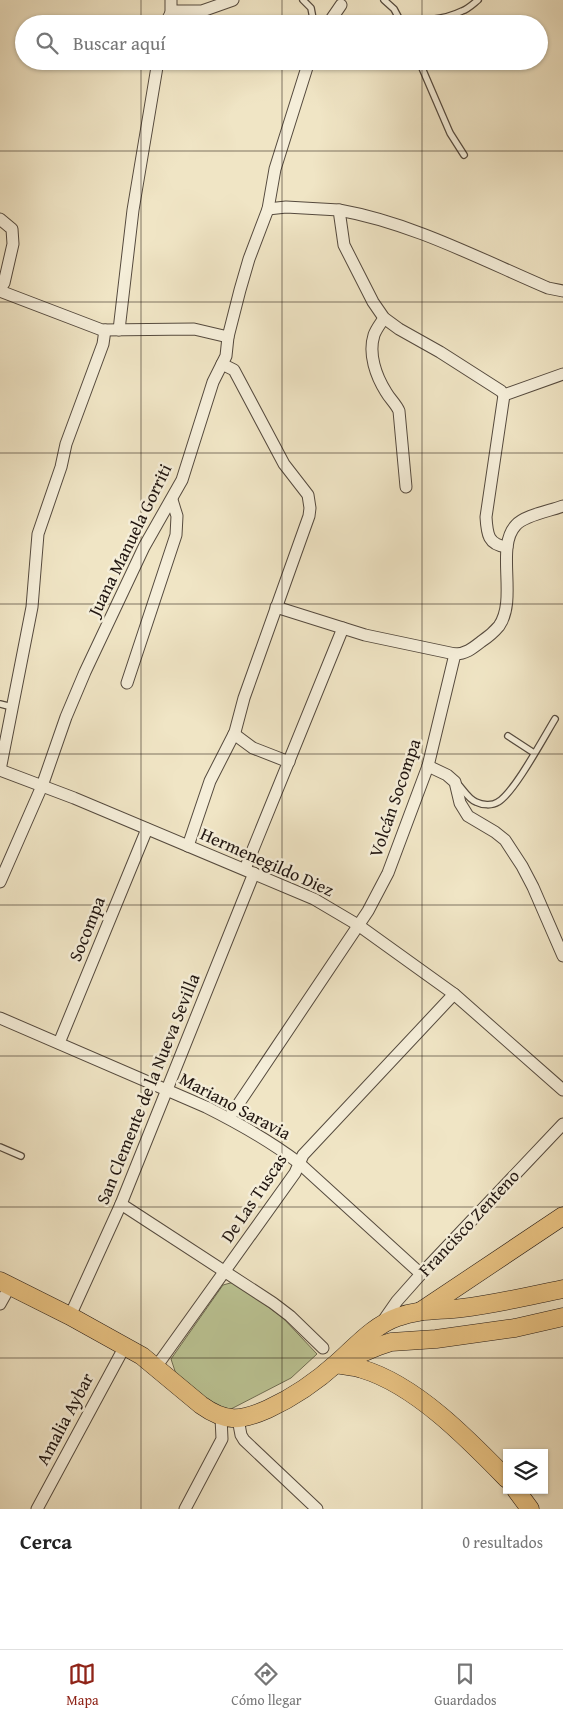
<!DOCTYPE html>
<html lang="es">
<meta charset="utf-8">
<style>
:root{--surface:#fff;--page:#f6f6f6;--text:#222;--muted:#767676;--line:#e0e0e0;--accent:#8f2418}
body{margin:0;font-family:"Gentium Book Plus",serif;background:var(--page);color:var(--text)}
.controls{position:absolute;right:15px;bottom:15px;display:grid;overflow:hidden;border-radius:0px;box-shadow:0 1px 4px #0004}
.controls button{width:45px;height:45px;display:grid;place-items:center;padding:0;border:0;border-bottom:1px solid var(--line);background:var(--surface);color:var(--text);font:25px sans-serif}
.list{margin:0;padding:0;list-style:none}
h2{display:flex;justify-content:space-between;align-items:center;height:65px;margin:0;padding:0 20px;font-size:21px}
h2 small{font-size:16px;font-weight:400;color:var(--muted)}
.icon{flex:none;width:28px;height:28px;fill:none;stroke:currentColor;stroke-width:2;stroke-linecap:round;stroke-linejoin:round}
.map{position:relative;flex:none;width:563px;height:1509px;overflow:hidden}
.search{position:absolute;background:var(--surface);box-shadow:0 1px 4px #0004;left:15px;right:15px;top:15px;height:55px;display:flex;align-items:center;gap:12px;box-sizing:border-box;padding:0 18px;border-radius:28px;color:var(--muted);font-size:19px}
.sheet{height:140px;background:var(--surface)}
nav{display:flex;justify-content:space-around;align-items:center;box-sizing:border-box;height:70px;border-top:1px solid var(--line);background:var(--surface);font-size:14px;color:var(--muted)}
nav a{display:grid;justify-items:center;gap:2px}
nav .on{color:var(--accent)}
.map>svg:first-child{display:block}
</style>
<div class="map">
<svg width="563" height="1509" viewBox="0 0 563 1509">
<rect width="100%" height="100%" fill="#f0e5c5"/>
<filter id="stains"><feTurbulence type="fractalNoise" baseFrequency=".004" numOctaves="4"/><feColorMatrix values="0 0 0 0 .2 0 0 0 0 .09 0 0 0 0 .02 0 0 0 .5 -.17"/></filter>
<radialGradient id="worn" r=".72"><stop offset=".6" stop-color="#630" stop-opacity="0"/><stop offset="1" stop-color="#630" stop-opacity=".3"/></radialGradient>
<path fill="#bbc494" stroke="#6e6d52" d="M 234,1282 L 282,1317 L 317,1354 L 291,1378 L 231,1409 L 214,1407 L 176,1374 L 171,1359 L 223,1285 Z"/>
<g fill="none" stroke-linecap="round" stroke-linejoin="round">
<g stroke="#554a3e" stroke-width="8">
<g id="lane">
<path d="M 303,0 L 311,8 L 314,24"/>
<path d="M 384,0 L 394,9 L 402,24"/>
<path d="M 400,19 C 419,22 444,20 462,11 C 468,9 473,4 478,0"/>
<path d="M 419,61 L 450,133 L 464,155"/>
<path d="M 0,704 L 12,707"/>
<path d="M 508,736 L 534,753"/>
<path d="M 457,783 C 463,789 468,799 476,802 C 482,805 492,806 498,802 C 514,793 544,737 555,719"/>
<path d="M 0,1147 L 21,1156"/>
</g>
</g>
<g stroke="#554a3e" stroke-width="13">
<g id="street">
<path d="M 171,0 L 171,13"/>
<path d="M 165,24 L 171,13 L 175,11 L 202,11 L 233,0"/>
<path d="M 328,24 L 341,5"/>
<path d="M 268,209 L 286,207 L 339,210 L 344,245 L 373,302 L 384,318 L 399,329 L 440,352 L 501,391 L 504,395 L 486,517 C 487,534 488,545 507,547"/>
<path d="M 339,210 C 412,223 480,259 548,288 L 563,291"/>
<path d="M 0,219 L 12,229 L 13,244 L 4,283 L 0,289"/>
<path d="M 0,291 L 102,330 L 194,329 L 228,337"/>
<path d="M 384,318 C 381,323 376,329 374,335 C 368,354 376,376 386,392 C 390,399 396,404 399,411 L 406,487"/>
<path d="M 119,330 L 133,210 L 158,61"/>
<path d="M 504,395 L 563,374"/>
<path d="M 276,607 L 365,635 L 455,654"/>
<path d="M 127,683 L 176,535 L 177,516 L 172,500"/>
<path d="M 234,734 L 253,748 L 289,762"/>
<path d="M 428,766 L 447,775 L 455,782 L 460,803 L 468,816 L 495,832 L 505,840 L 522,866 L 533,887 L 563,956"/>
<path d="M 0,770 L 74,798 L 314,899 L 358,925 L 454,994 L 563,1090"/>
<path d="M 0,770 L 32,607 L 38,534 L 61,467 L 66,444 L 103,344 L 105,330"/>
<path d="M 188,846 L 210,781 L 235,732 L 244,698 L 309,516 L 310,508 L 308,495 L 284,464 L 234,370 L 222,364"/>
<path d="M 245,869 L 343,628"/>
<path d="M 0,882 L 42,786 L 66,717 L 85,672 L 144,547 L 182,480 L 213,382 L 226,356 L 228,337 L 240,290 L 249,259 L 268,209 L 275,169 L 309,61"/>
<path d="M 0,1018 L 206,1107 C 238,1123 270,1141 299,1163 L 421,1274"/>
<path d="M 59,1043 L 147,829"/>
<path d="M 229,1118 L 368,911 L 388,873 L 428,766 L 455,654 C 466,654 473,648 482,641 C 488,637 494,632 499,626 C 518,599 495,547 516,525 C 525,515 550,511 563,506"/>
<path d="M 121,1204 L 273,1303 L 290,1316 L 323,1348"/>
<path d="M 0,1304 L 10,1286"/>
<path d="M 70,1316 L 121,1204 L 254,873"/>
<path d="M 381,1324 L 397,1301 L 421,1274 L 563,1124"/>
<path d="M 156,1367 L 295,1173 L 303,1155 L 454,994"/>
<path d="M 238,1419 L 241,1435 L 244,1440 L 317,1509"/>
<path d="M 37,1509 L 125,1346"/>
<path d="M 185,1509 L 222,1439 L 221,1417"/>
</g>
</g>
<g stroke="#211611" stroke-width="19">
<g id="primary">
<path d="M 0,1281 L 70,1316 L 142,1356 L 201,1405 C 226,1423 241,1421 268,1409 C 294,1397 317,1381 338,1362 C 356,1346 374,1325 398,1317 C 419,1309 440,1311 462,1308 C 496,1304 529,1296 563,1289"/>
<path d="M 421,1311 L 563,1216"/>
<path d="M 350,1358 L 379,1346 L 391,1342 L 436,1339 L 515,1328 L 563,1317"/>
<path d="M 336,1364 C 345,1366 354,1366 362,1369 C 416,1385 469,1440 507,1479"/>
<path d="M 516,1490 L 530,1509"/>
</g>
</g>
<use href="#lane" stroke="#f5eed9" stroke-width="5.5"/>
<use href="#street" stroke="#f5eed9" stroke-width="11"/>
<use href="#primary" stroke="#e8c282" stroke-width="18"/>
</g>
<path fill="none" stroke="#211611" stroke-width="1" stroke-opacity="0.55" d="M 141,0 L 141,24M 282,0 L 282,24M 422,0 L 422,24M 141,61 L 141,1509M 282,61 L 282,1509M 422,61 L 422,1509M 0,151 L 563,151M 0,302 L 563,302M 0,453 L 563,453M 0,604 L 563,604M 0,754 L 563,754M 0,905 L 563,905M 0,1056 L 563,1056M 0,1207 L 563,1207M 0,1358 L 563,1358"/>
<g text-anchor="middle" stroke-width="5" stroke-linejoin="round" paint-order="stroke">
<g font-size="18" fill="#211611" stroke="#f5eed9">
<text transform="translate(130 540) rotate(-64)" y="6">Juana Manuela Gorriti</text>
<text transform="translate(395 798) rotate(-71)" y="6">Volcán Socompa</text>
<text transform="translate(267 862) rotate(24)" y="6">Hermenegildo Diez</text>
<text transform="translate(87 929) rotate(-68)" y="6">Socompa</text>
<text transform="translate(148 1089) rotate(-68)" y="6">San Clemente de la Nueva Sevilla</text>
<text transform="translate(235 1106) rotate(28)" y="6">Mariano Saravia</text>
<text transform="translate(254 1198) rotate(-56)" y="6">De Las Tuscas</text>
<text transform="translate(469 1223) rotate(-47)" y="6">Francisco Zenteno</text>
<text transform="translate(65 1419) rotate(-62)" y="6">Amalia Aybar</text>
</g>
</g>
<rect width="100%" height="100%" filter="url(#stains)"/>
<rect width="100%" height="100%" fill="url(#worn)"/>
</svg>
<div class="controls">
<button><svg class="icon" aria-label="layers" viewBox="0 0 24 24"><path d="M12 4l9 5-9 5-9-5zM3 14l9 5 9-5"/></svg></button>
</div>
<div class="search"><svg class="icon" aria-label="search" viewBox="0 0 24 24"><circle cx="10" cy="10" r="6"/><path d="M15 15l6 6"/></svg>Buscar aquí</div>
</div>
<section class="sheet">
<h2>Cerca<small>0 resultados</small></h2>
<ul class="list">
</ul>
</section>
<nav>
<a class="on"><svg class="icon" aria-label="map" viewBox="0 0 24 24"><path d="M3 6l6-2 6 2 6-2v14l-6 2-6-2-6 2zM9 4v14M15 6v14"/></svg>Mapa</a>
<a><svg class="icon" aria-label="directions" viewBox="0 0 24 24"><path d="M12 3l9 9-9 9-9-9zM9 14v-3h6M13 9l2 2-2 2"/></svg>Cómo llegar</a>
<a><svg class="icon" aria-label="saved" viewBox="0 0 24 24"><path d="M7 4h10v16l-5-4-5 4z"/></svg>Guardados</a>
</nav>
